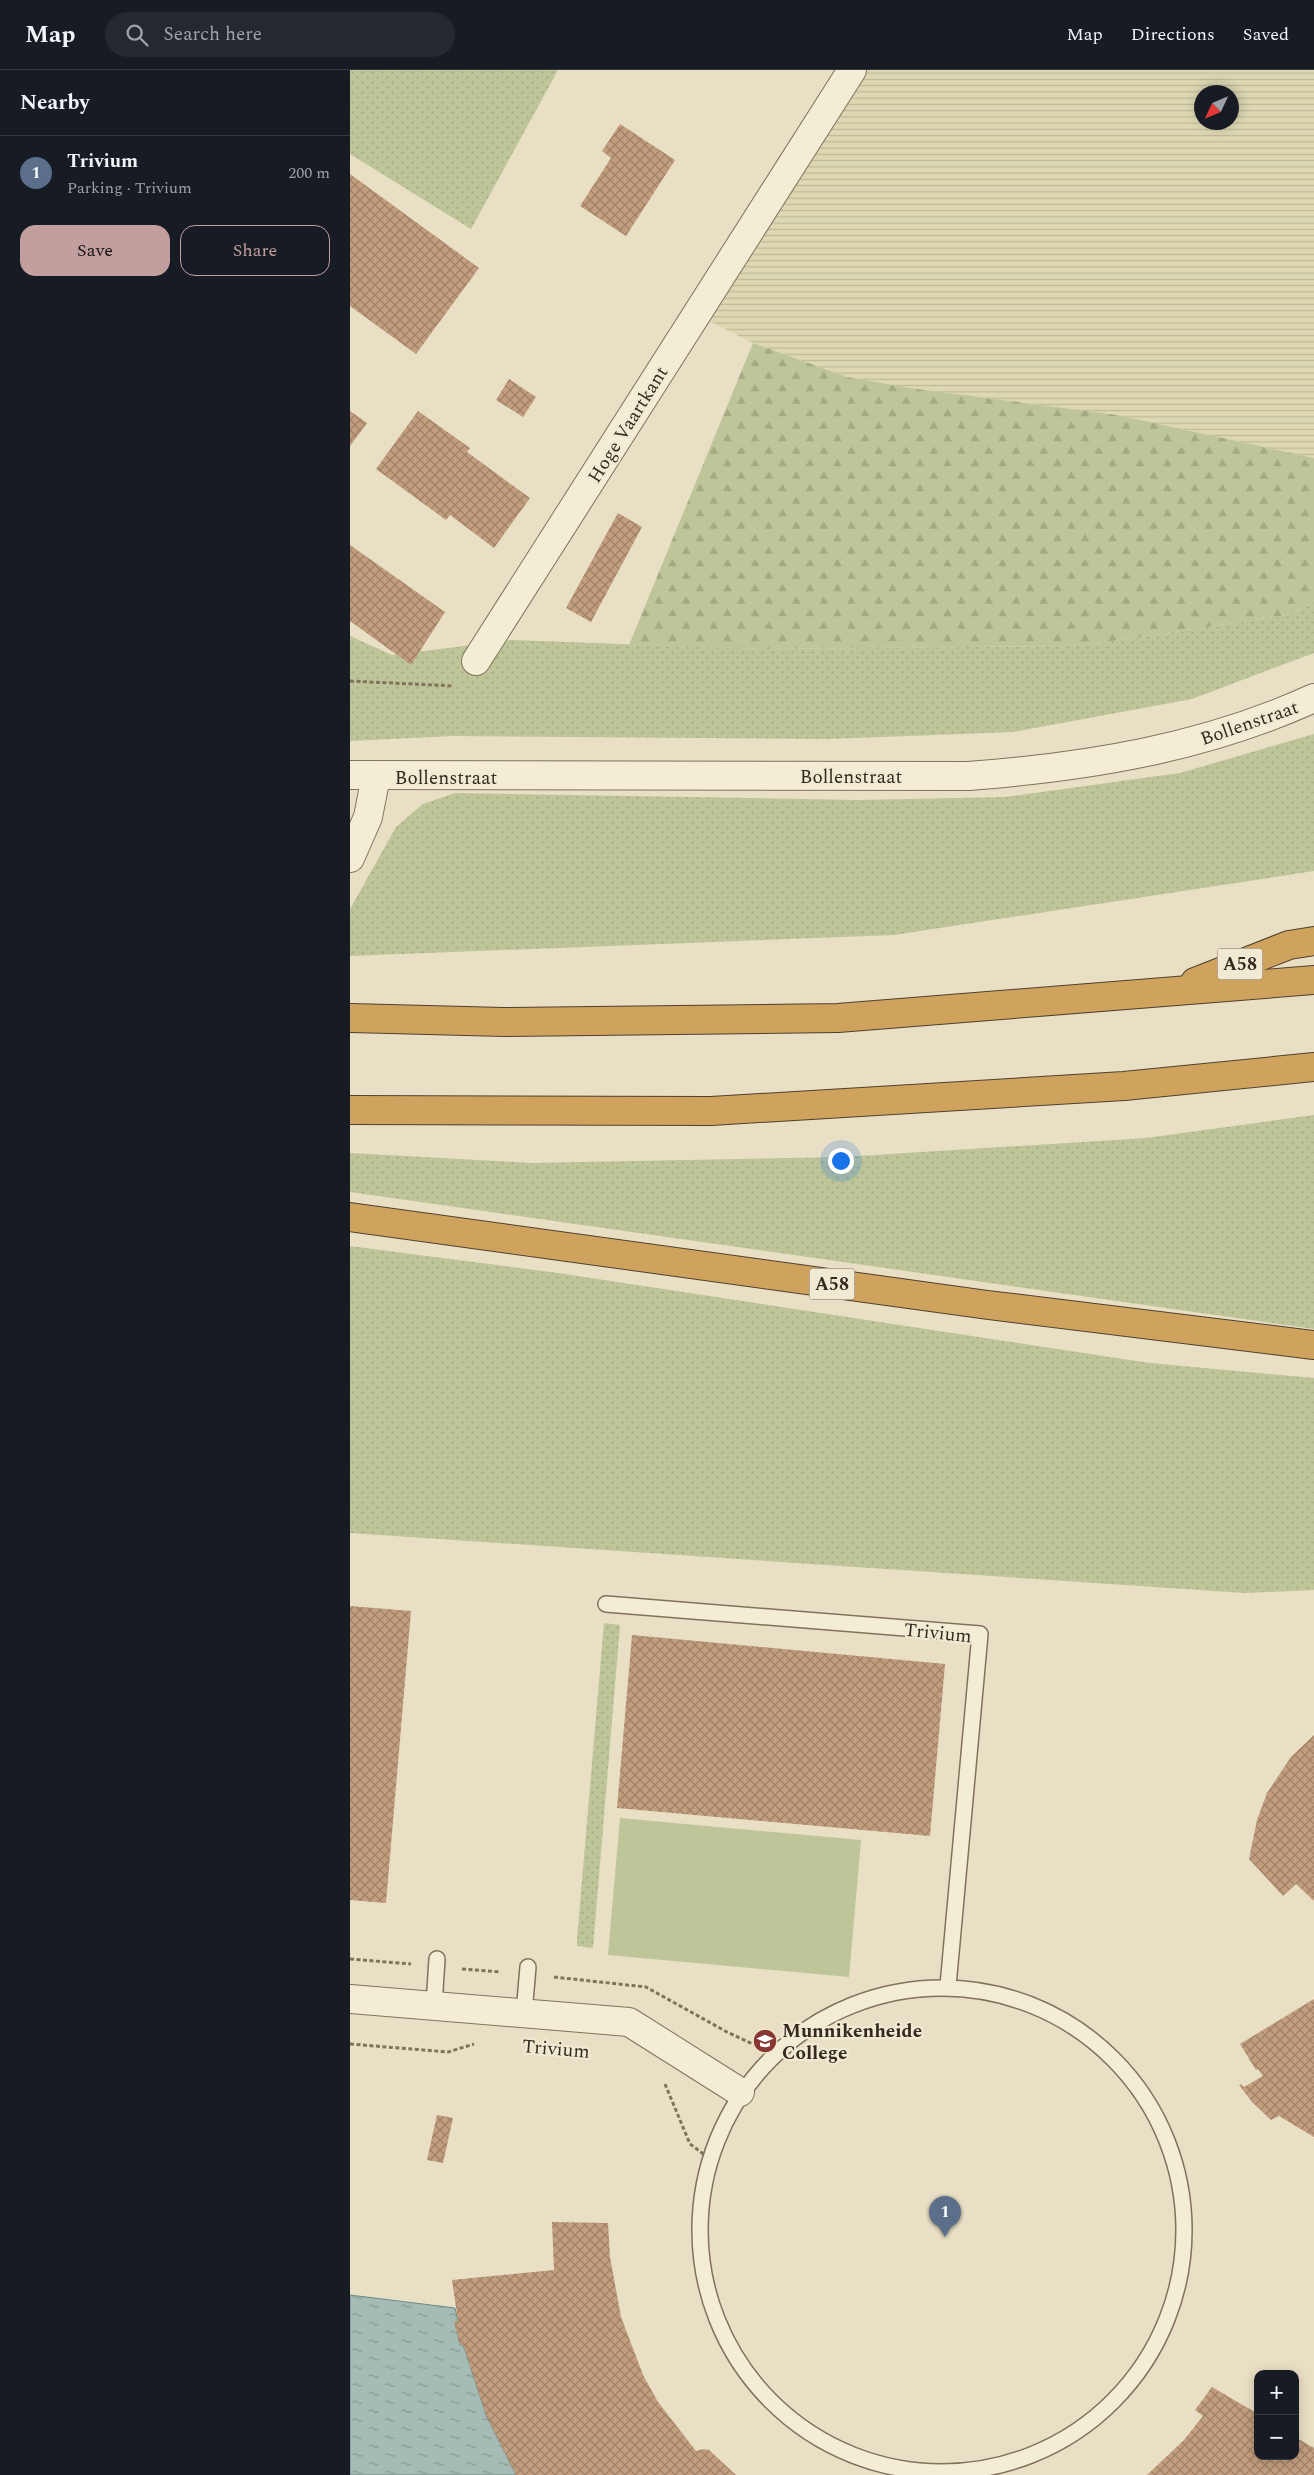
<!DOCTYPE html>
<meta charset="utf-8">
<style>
:root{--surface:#171b24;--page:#242831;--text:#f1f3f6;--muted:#9ea1a6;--line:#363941;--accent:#c29e9e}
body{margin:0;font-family:Spectral,serif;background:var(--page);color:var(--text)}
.controls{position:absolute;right:15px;bottom:15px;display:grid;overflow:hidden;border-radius:10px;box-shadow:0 2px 12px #0003}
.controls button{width:45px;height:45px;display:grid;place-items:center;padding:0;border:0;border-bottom:1px solid var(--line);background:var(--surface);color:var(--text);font:25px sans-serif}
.compass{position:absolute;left:844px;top:15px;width:45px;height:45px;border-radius:50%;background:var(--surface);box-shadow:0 2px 12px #0003;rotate:226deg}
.you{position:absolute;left:490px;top:1090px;width:18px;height:18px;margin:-12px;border:4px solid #fff;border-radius:50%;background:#1a73e8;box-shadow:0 0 0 8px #1a73e833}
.badge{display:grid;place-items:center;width:32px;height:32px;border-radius:50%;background:var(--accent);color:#fff;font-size:16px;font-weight:700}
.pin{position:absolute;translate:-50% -41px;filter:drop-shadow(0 1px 2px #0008)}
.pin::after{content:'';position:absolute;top:26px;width:18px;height:15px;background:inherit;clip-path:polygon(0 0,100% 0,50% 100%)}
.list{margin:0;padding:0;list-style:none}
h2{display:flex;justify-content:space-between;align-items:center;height:65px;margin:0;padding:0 20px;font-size:21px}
h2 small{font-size:16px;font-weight:400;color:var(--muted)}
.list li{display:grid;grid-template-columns:32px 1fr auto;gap:15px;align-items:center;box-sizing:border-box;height:75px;padding:0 20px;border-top:1px solid var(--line)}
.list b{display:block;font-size:19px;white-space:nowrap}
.list p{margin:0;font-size:16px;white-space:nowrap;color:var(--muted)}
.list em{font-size:16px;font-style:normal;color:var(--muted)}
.actions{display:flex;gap:10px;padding:15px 20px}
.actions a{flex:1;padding:11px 0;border:1px solid var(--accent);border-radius:15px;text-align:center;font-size:18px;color:var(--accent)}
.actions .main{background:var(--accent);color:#111}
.icon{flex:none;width:28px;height:28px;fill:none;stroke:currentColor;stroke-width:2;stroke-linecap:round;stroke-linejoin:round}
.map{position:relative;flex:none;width:964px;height:2405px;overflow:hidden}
header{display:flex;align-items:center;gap:30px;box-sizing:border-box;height:70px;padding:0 25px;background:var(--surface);border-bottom:1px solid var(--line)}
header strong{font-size:24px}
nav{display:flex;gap:28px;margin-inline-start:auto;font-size:18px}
.search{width:350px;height:45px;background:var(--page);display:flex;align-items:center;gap:12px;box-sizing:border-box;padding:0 18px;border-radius:28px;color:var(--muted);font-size:19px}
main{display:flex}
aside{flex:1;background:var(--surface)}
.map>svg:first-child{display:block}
</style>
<header>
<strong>Map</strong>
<div class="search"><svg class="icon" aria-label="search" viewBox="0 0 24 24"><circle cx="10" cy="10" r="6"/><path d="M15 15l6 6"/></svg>Search here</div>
<nav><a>Map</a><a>Directions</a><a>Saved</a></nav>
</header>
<main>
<aside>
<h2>Nearby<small></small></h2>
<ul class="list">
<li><span class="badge" style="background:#5c6f8a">1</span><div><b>Trivium</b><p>Parking · Trivium</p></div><em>200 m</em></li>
</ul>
<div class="actions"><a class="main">Save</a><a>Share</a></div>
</aside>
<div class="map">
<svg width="964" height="2405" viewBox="0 0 964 2405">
<defs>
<pattern id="farmland-rules" width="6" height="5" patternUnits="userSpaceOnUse" patternTransform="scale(1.25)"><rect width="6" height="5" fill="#ddd8b2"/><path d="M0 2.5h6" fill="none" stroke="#beb999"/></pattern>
<pattern id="grass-dots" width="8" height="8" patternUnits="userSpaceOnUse" patternTransform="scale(1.25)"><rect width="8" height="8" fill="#bec599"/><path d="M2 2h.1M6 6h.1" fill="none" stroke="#a4a983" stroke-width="1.8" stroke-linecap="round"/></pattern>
<pattern id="forest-firs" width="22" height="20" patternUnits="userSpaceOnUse" patternTransform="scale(1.25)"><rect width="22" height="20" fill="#bec599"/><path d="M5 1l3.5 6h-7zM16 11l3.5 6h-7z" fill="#a4a983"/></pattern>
<pattern id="water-ripples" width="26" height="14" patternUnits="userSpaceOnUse" patternTransform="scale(1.25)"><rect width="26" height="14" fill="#a5bcb6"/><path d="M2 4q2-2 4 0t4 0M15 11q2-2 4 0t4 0" fill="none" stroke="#879993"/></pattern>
<pattern id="building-cross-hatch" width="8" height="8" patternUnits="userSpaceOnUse" patternTransform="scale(1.25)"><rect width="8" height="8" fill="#c39e7e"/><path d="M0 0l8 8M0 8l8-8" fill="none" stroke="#9f8167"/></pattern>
</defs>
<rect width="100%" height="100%" fill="#e9dfc4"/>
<path fill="url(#farmland-rules)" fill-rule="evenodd" d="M 517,0 L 964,0 L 964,388 L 767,345 L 560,318 L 497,307 L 403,273 L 359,251 L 415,156 ZM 852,22 L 882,22 L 882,52 L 852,52 Z"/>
<g fill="url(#grass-dots)">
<path d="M 0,0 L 208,0 L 121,159 L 0,84 Z"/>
<path d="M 964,532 L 964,583 L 842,629 L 663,662 L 479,669 L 104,666 L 0,671 L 0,566 L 42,585 L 161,570 L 411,579 L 729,576 L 937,545 Z"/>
<path d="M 964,664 L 964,801 L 544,865 L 0,886 L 0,839 L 46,757 L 73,734 L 105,723 L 508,730 L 656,727 L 830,703 Z"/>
<path d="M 964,1045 L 964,1259 L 0,1122 L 0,1083 L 181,1093 L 492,1087 L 796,1068 Z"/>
<path d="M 0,1176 L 208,1203 L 800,1293 L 964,1308 L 964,1520 L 894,1523 L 0,1463 Z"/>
<path d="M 254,1553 L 270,1555 L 243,1878 L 227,1876 L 227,1869 Z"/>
</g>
<path fill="url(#forest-firs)" d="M 403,273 L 497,307 L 560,318 L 767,345 L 964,388 L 964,532 L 937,545 L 729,576 L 411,579 L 279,575 Z"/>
<path fill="#bec599" d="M 270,1748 L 511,1770 L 499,1907 L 258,1885 Z"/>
<path fill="url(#water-ripples)" stroke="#6d8983" d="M 0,2225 L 105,2238 L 108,2251 L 105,2252 L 110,2275 L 113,2275 L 115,2280 L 136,2345 L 166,2405 L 0,2405 Z"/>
<g fill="url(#building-cross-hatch)">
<path d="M 270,54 L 325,90 L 276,166 L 230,136 L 261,88 L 252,81 Z"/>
<path d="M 0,104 L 129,198 L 66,284 L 0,236 Z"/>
<path d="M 159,309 L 186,327 L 173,347 L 146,330 Z"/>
<path d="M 0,341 L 17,353 L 0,376 Z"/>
<path d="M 68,341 L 120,378 L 117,382 L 180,428 L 144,478 L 100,445 L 96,450 L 26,399 Z"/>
<path d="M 268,443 L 292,457 L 241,552 L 216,538 Z"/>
<path d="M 0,475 L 95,542 L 61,595 L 0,551 Z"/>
<path d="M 0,1536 L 61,1541 L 36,1833 L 0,1830 Z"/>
<path d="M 282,1565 L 595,1594 L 580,1766 L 267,1738 Z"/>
<path d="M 964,1665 L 964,1831 L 946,1814 L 933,1826 L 899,1789 L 907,1750 L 917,1723 L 941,1687 Z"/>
<path d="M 964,1929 L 964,2067 L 929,2046 L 921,2050 L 902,2032 L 889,2015 L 891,2014 L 894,2017 L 913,2006 L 908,1999 L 906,2000 L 890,1974 Z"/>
<path d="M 87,2045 L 103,2048 L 93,2093 L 77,2090 Z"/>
<path d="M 202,2152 L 258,2153 L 260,2187 L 271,2247 L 293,2305 L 308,2332 L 346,2381 L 353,2379 L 359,2380 L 386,2405 L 166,2405 L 136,2345 L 115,2280 L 113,2275 L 110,2275 L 104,2251 L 108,2251 L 102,2210 L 204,2200 Z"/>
<path d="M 862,2317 L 908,2344 L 908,2386 L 945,2386 L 945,2367 L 964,2378 L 964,2405 L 797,2405 L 834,2370 L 853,2346 L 845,2340 Z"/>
</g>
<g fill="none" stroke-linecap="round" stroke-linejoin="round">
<g stroke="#81725c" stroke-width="18">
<g id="service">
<path d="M 256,1534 L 630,1564 L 598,1916"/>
<circle cx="592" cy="2160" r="242"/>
<path d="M 84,1935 L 87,1889"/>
<path d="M 174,1943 L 178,1897"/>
</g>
</g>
<g stroke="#81725c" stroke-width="30">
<g id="minor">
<path d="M 126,591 L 502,0"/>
<path d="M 0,705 L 618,706 C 738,697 854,678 964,628"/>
<path d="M 0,788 L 18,747 L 26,706"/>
<path d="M 0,1929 L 279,1952 L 390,2022"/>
</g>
</g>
<g stroke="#4f4030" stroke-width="30">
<g id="motorway">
<path d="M 845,912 L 939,875 L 964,871"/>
<path d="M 0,948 L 154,952 L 488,948 L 964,910"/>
<path d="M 0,1040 L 361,1041 L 774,1016 L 964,997"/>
<path d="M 0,1147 L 638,1235 L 964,1275"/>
</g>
</g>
<g stroke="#81725c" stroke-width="3" stroke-dasharray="4 2.5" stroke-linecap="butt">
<path d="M 0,611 L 104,616"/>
<path d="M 0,1889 L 61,1894"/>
<path d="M 112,1899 L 151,1902"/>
<path d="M 204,1907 L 296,1917 L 377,1962 L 424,1984"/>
<path d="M 0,1974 L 98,1982 L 124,1974"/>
<path d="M 315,2014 L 340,2074 L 360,2089"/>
</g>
<use href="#service" stroke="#f4edd6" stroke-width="15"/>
<use href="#minor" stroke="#f4edd6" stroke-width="28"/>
<use href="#motorway" stroke="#cfa35d" stroke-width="28"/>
</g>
<defs>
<g id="school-disc" transform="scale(1.25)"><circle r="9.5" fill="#893733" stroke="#f1ead2"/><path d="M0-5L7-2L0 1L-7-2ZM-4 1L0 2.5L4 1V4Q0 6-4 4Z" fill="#fff"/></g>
</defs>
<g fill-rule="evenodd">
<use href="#school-disc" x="415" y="1971"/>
</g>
<g text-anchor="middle" stroke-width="4.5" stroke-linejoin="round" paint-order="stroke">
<g fill="#f1ead2" stroke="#6c6355" stroke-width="1">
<rect x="867.5" y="878.5" width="45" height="31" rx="4"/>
<rect x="459.5" y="1198.5" width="45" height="31" rx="4"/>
</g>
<g font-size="18" font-weight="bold" fill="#33291f">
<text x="890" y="900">A58</text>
<text x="482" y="1220">A58</text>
</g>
<g font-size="19" fill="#33291f" stroke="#f1ead2">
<text transform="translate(277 354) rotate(-58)" y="7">Hoge Vaartkant</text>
<text transform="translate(899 652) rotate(-19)" y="7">Bollenstraat</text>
<text x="501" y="713">Bollenstraat</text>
<text x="96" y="714">Bollenstraat</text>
<text transform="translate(588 1562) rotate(6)" y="7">Trivium</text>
<text transform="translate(206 1978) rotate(5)" y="7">Trivium</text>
</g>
<g font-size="19" font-weight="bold" fill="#33291f" stroke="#f1ead2" text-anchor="start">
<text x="432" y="1967">Munnikenheide<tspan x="432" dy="22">College</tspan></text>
</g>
</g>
</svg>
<div class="controls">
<button>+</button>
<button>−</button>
</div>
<svg class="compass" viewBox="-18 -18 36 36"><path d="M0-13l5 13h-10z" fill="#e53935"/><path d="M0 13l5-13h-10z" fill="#9ea1a6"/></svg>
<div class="you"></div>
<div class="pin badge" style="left:595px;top:2167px;background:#5c6f8a">1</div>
</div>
</main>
